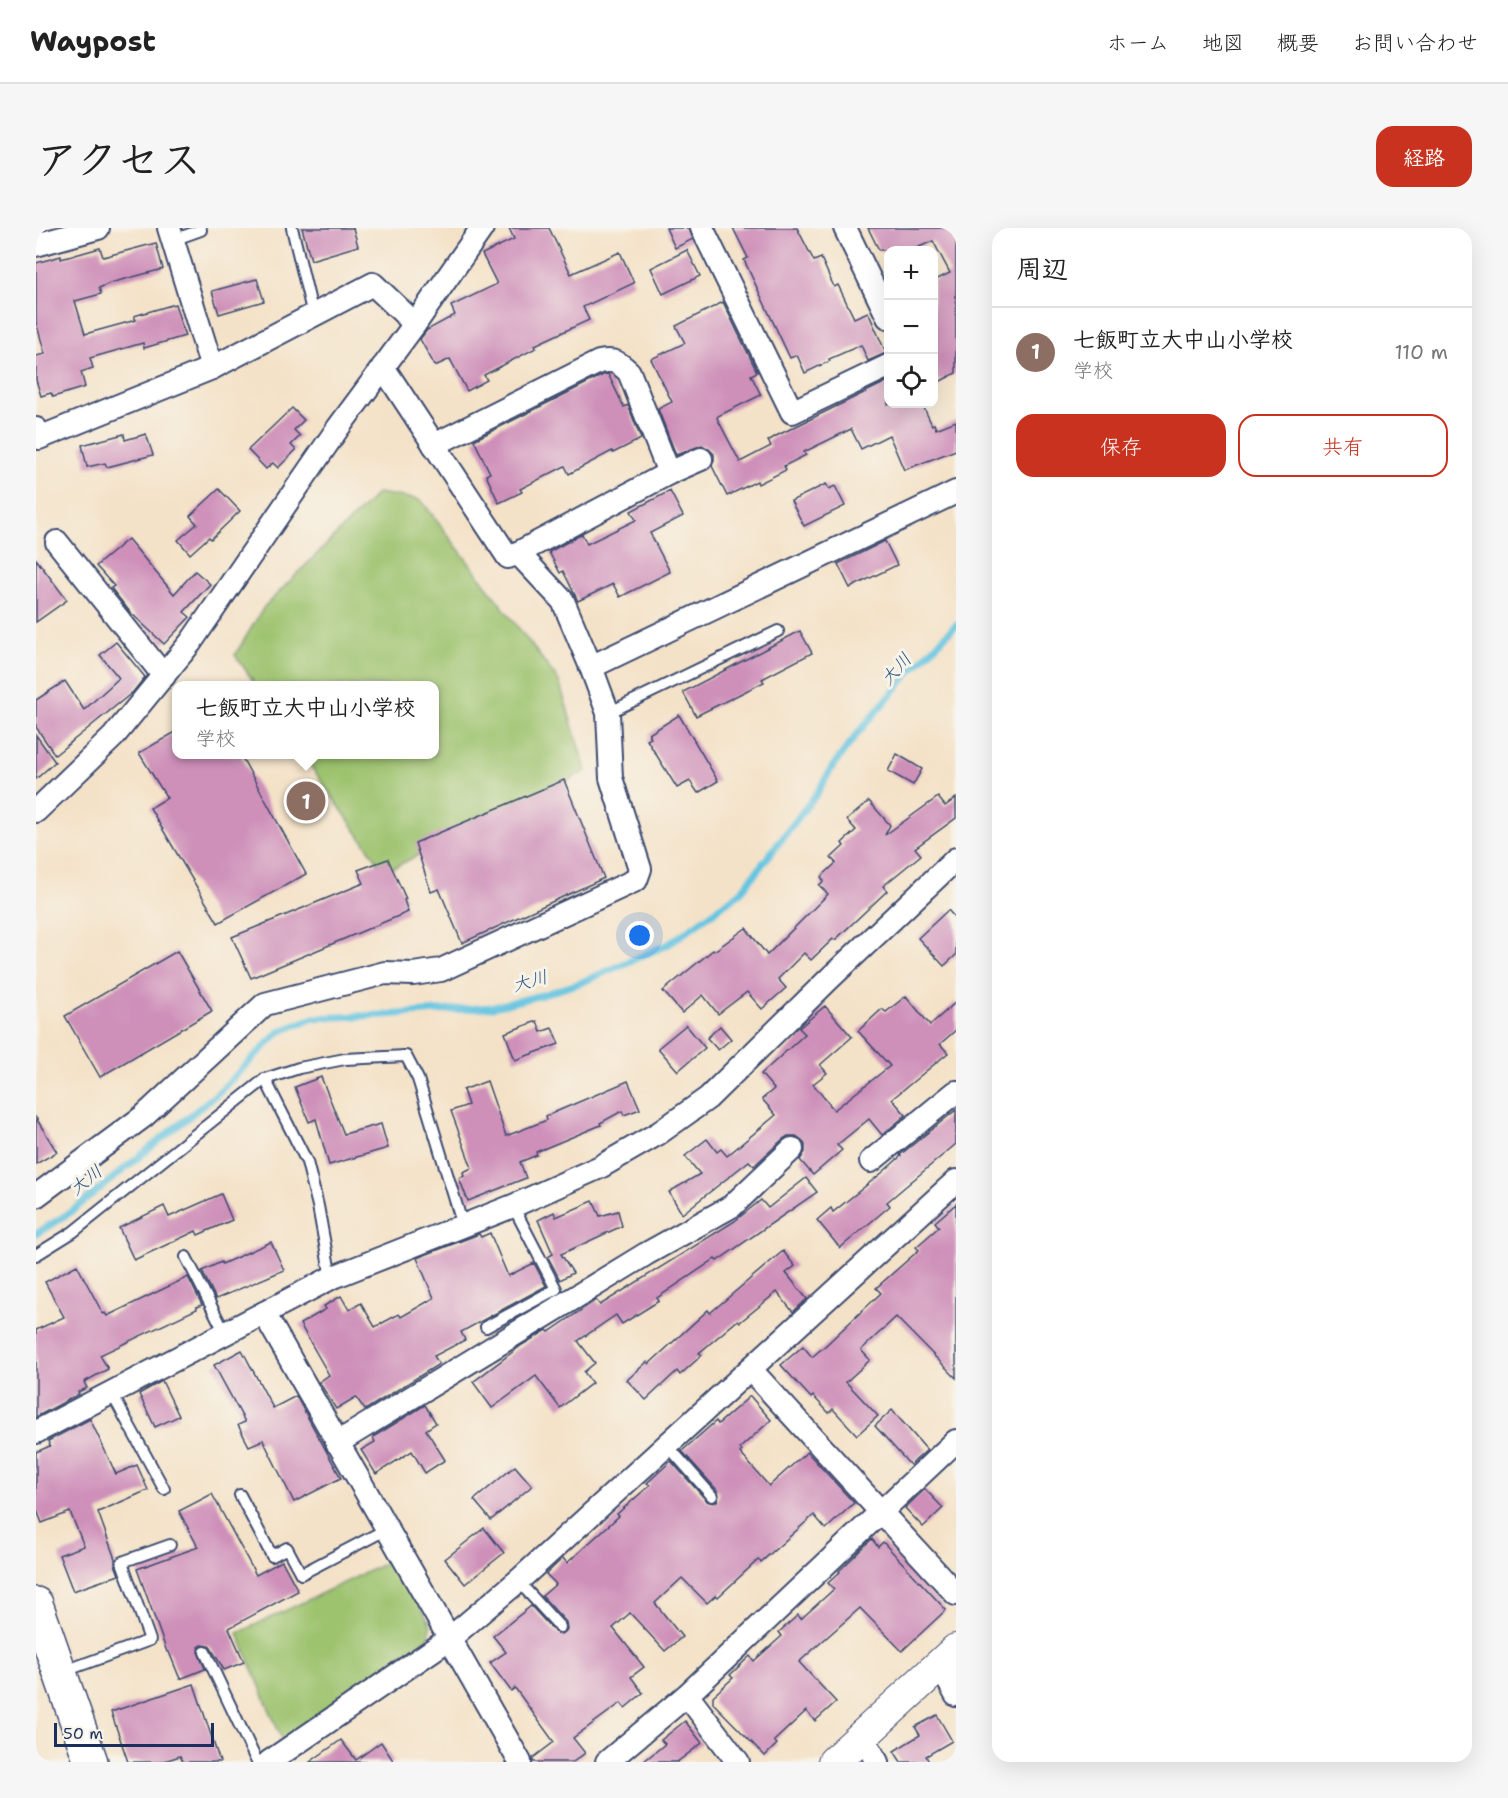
<!DOCTYPE html>
<html lang="ja">
<meta charset="utf-8">
<style>
:root{--surface:#fff;--page:#f6f6f6;--text:#222;--muted:#767676;--line:#e0e0e0;--accent:#c8321e}
body{margin:0;font-family:"Shantell Sans","Klee One",sans-serif;background:var(--page);color:var(--text)}
.controls{position:absolute;right:18px;top:18px;display:grid;overflow:hidden;border-radius:12px;box-shadow:0 6px 24px #0002}
.controls button{width:54px;height:54px;display:grid;place-items:center;padding:0;border:0;border-bottom:2px solid var(--line);background:var(--surface);color:var(--text);font:30px sans-serif}
.scale{position:absolute;left:18px;bottom:15px;width:160px;box-sizing:border-box;padding-left:6px;border:3px solid #1b2f5e;border-top:0;font-size:16px;line-height:21px;white-space:nowrap;color:#1b2f5e;-webkit-text-stroke:4px #f7f3e8;paint-order:stroke}
.you{position:absolute;left:604px;top:708px;width:21px;height:21px;margin:-15px;border:4px solid #fff;border-radius:50%;background:#1a73e8;box-shadow:0 0 0 9px #1a73e833}
.badge{display:grid;place-items:center;width:39px;height:39px;border-radius:50%;background:var(--accent);color:#fff;font-size:20px;font-weight:700}
.pin{position:absolute;translate:-50% -50%;border:3px solid #fff;box-shadow:0 2px 6px #0006}
.popup{position:absolute;left:136px;top:453px;width:267px;height:78px;box-sizing:border-box;display:grid;place-content:center;border-radius:12px;background:var(--surface);filter:drop-shadow(0 2px 4px #0005);font-size:20px;white-space:nowrap;color:var(--muted)}
.popup b{font-size:22px;color:var(--text)}
.popup::after{content:'';position:absolute;left:50%;top:100%;margin-left:-12px;border:12px solid transparent;border-top-color:var(--surface)}
.list{margin:0;padding:0;list-style:none}
h2{display:flex;justify-content:space-between;align-items:center;height:78px;margin:0;padding:0 24px;font-size:26px}
h2 small{font-size:20px;font-weight:400;color:var(--muted)}
.list li{display:grid;grid-template-columns:39px 1fr auto;gap:18px;align-items:center;box-sizing:border-box;height:90px;padding:0 24px;border-top:2px solid var(--line)}
.list b{display:block;font-size:22px;white-space:nowrap}
.list p{margin:0;font-size:20px;white-space:nowrap;color:var(--muted)}
.list em{font-size:20px;font-style:normal;color:var(--muted)}
.actions{display:flex;gap:12px;padding:18px 24px}
.actions a{flex:1;padding:14px 0;border:2px solid var(--accent);border-radius:18px;text-align:center;font-size:21px;color:var(--accent)}
.actions .main{background:var(--accent);color:#fff}
.icon{flex:none;width:33px;height:33px;fill:none;stroke:currentColor;stroke-width:2;stroke-linecap:round;stroke-linejoin:round}
.map{position:relative;flex:none;width:920px;height:1534px;overflow:hidden;border-radius:18px}
header{display:flex;align-items:center;gap:36px;box-sizing:border-box;height:84px;padding:0 30px;background:var(--surface);border-bottom:2px solid var(--line)}
header strong{font-size:28px}
nav{display:flex;gap:33px;margin-inline-start:auto;font-size:21px}
.intro{display:flex;align-items:center;justify-content:space-between;box-sizing:border-box;height:144px;padding:0 36px}
h1{margin:0;font-size:42px}
.button{padding:15px 27px;border-radius:18px;background:var(--accent);color:#fff;font-size:21px;font-weight:700}
main{display:flex;gap:36px;padding:0 36px}
aside{flex:1;background:var(--surface);border-radius:18px;box-shadow:0 6px 24px #0002}
.map>svg:first-child{display:block}
</style>
<header>
<strong>Waypost</strong>
<nav><a>ホーム</a><a>地図</a><a>概要</a><a>お問い合わせ</a></nav>
</header>
<div class="intro"><h1>アクセス</h1><a class="button">経路</a></div>
<main>
<div class="map">
<svg width="920" height="1534" viewBox="0 0 920 1534">
<rect width="100%" height="100%" fill="#f7f3e8"/>
<filter id="ink" filterUnits="userSpaceOnUse"><feTurbulence type="fractalNoise" baseFrequency=".0167" numOctaves="2"/><feDisplacementMap in="SourceGraphic" scale="12" xChannelSelector="R" yChannelSelector="G"/><feConvolveMatrix kernelMatrix="1 2 1 2 8 2 1 2 1" color-interpolation-filters="sRGB"/></filter>
<filter id="wash" filterUnits="userSpaceOnUse"><feTurbulence type="fractalNoise" baseFrequency=".008" numOctaves="4" result="noise"/><feDisplacementMap in="SourceGraphic" scale="24" xChannelSelector="R" yChannelSelector="G"/><feGaussianBlur stdDeviation="1.35" result="paint"/><feColorMatrix in="noise" values="0 0 0 0 0 0 0 0 0 0 0 0 0 0 0 0 0 1.4 0 .05"/><feComposite in="paint" operator="in"/></filter>
<g filter="url(#wash)">
<rect width="100%" height="100%" fill="#f4e2c8"/>
<g fill="#9dc36e" stroke="#5c7966" stroke-width="1.5">
<path d="M 342,265 L 385,272 L 523,453 L 550,543 L 349,644 L 267,527 L 399,526 L 399,458 L 220,457 L 199,427 L 228,379 Z"/>
<path d="M 356,1332 L 395,1397 L 393,1409 L 246,1512 L 202,1405 Z"/>
</g>
<g fill="none" stroke-linecap="round" stroke-linejoin="round">
<path stroke="#63c4e1" stroke-width="7" d="M 0,1006 L 35,984 L 182,865 L 243,804 L 277,790 L 348,787 L 457,779 L 506,767 L 544,755 L 633,716 L 705,664 L 781,565 L 797,538 L 822,505 L 875,443 L 920,397"/>
</g>
<g id="blocks">
<g fill="#ce8fb9">
<path d="M 266,0 L 317,0 L 322,18 L 275,32 Z"/>
<path d="M 473,0 L 513,0 L 535,46 L 584,24 L 598,55 L 547,79 L 553,92 L 499,117 L 500,120 L 448,147 L 451,152 L 431,163 L 414,131 L 399,138 L 384,111 L 391,102 L 419,87 L 415,78 L 461,56 L 446,26 L 478,11 Z"/>
<path d="M 630,0 L 653,0 L 657,11 L 639,20 Z"/>
<path d="M 697,0 L 761,0 L 778,33 L 785,30 L 798,59 L 802,57 L 818,90 L 832,84 L 850,125 L 832,133 L 825,117 L 793,131 L 794,133 L 769,145 L 761,127 L 754,130 L 708,32 L 712,30 Z"/>
<path d="M 832,0 L 920,0 L 920,145 L 903,154 L 897,143 L 897,53 L 914,45 L 897,13 L 876,22 L 843,22 Z"/>
<path d="M 120,15 L 127,41 L 74,55 L 63,60 L 65,66 L 39,73 L 49,106 L 100,92 L 98,88 L 139,76 L 149,108 L 108,120 L 107,115 L 54,130 L 57,140 L 45,144 L 49,159 L 17,169 L 15,165 L 5,168 L 0,152 L 0,128 L 9,126 L 0,94 L 0,35 L 25,28 L 25,31 L 64,20 L 67,29 Z"/>
<path d="M 651,22 L 664,48 L 627,66 L 615,40 Z"/>
<path d="M 221,51 L 228,73 L 183,86 L 176,63 Z"/>
<path d="M 687,74 L 721,144 L 715,147 L 725,167 L 682,188 L 681,190 L 704,234 L 735,218 L 732,213 L 740,208 L 852,153 L 852,176 L 886,176 L 896,197 L 898,196 L 900,201 L 920,193 L 920,222 L 868,242 L 853,207 L 825,221 L 815,201 L 768,224 L 770,227 L 748,238 L 750,242 L 722,256 L 721,253 L 691,268 L 676,238 L 678,232 L 678,226 L 673,221 L 666,217 L 640,227 L 622,181 L 636,174 L 615,131 L 649,115 L 640,98 Z"/>
<path d="M 572,146 L 588,179 L 592,177 L 605,211 L 577,225 L 576,223 L 533,246 L 529,238 L 484,261 L 486,264 L 463,275 L 450,247 L 454,245 L 438,212 L 567,147 Z"/>
<path d="M 256,180 L 268,192 L 258,202 L 264,208 L 255,217 L 260,222 L 242,240 L 237,235 L 230,241 L 212,222 Z"/>
<path d="M 88,206 L 89,212 L 110,206 L 117,227 L 71,239 L 69,235 L 51,239 L 46,217 Z"/>
<path d="M 790,256 L 793,261 L 799,258 L 809,278 L 768,298 L 755,273 Z"/>
<path d="M 183,261 L 204,283 L 175,311 L 173,309 L 154,326 L 142,312 L 161,296 L 154,288 Z"/>
<path d="M 634,263 L 647,288 L 614,305 L 634,344 L 584,369 L 577,356 L 542,373 L 527,343 L 524,345 L 513,324 L 546,306 L 551,316 L 600,292 L 595,283 Z"/>
<path d="M 92,311 L 138,366 L 159,343 L 174,356 L 148,384 L 154,389 L 128,416 L 94,384 L 75,360 L 78,358 L 60,338 Z"/>
<path d="M 849,313 L 861,337 L 814,360 L 802,336 Z"/>
<path d="M 0,331 L 31,372 L 0,394 Z"/>
<path d="M 764,403 L 776,425 L 726,451 L 728,454 L 660,488 L 647,464 Z"/>
<path d="M 80,414 L 109,449 L 97,464 L 19,527 L 0,499 L 0,472 L 29,453 L 48,482 L 83,450 L 64,427 Z"/>
<path d="M 643,487 L 682,553 L 662,565 L 654,553 L 641,560 L 611,512 L 615,510 L 613,506 Z"/>
<path d="M 141,503 L 141,526 L 204,526 L 270,646 L 182,695 L 114,580 L 131,570 L 103,525 Z"/>
<path d="M 0,507 L 19,534 L 0,551 Z"/>
<path d="M 861,526 L 886,541 L 877,557 L 852,543 Z"/>
<path d="M 528,552 L 568,650 L 426,715 L 403,661 L 395,664 L 379,615 Z"/>
<path d="M 902,569 L 909,578 L 920,570 L 920,590 L 879,620 L 885,627 L 847,658 L 851,663 L 799,712 L 797,711 L 775,732 L 768,725 L 742,751 L 750,760 L 726,781 L 711,764 L 682,786 L 667,767 L 646,785 L 627,763 L 677,722 L 678,723 L 710,700 L 731,727 L 792,666 L 783,657 L 788,653 L 785,649 L 800,635 L 795,630 L 808,618 L 806,615 L 820,602 L 811,592 L 833,573 L 854,597 L 849,607 Z"/>
<path d="M 352,631 L 370,671 L 368,672 L 372,684 L 215,750 L 196,709 L 328,655 L 322,642 Z"/>
<path d="M 912,682 L 920,691 L 920,727 L 908,738 L 882,710 Z"/>
<path d="M 141,723 L 176,783 L 64,849 L 29,788 Z"/>
<path d="M 870,768 L 894,797 L 920,774 L 920,802 L 904,816 L 912,825 L 856,871 L 870,887 L 846,907 L 833,891 L 801,917 L 806,922 L 777,947 L 764,932 L 769,924 L 769,917 L 766,912 L 760,908 L 752,908 L 747,911 L 718,938 L 713,933 L 646,986 L 633,964 L 664,946 L 649,928 L 671,911 L 681,924 L 685,921 L 691,928 L 740,887 L 726,871 L 738,861 L 725,846 L 769,806 L 763,800 L 789,778 L 816,809 L 784,837 L 791,845 L 777,856 L 798,882 L 854,838 L 822,803 L 846,781 L 850,784 Z"/>
<path d="M 501,793 L 505,804 L 516,800 L 523,816 L 479,832 L 469,805 Z"/>
<path d="M 650,797 L 669,820 L 642,843 L 622,820 Z"/>
<path d="M 684,798 L 695,811 L 682,822 L 671,810 Z"/>
<path d="M 285,849 L 308,906 L 345,896 L 352,920 L 293,937 L 280,891 L 273,894 L 259,859 Z"/>
<path d="M 451,853 L 470,908 L 511,892 L 510,888 L 592,853 L 604,881 L 588,887 L 586,883 L 564,895 L 565,897 L 500,924 L 501,927 L 484,934 L 490,950 L 432,973 L 423,950 L 428,948 L 427,944 L 436,940 L 415,883 L 432,877 L 427,862 Z"/>
<path d="M 920,882 L 920,916 L 851,974 L 854,978 L 804,1020 L 781,992 L 795,980 L 797,984 L 847,944 L 865,928 L 864,927 Z"/>
<path d="M 0,890 L 21,924 L 0,936 Z"/>
<path d="M 770,950 L 781,964 L 681,1033 L 679,1031 L 621,1070 L 623,1073 L 586,1096 L 580,1087 L 542,1113 L 559,1135 L 548,1144 L 556,1155 L 524,1180 L 500,1148 L 456,1180 L 437,1154 L 486,1117 L 511,1102 L 513,1104 L 560,1072 L 564,1077 L 699,993 L 725,972 L 732,980 Z"/>
<path d="M 185,966 L 196,992 L 162,1007 L 160,1003 L 98,1032 L 83,1000 L 128,978 L 133,989 Z"/>
<path d="M 557,973 L 564,988 L 582,983 L 586,998 L 525,1026 L 537,1045 L 524,1052 L 512,1029 L 517,1026 L 502,992 L 518,984 L 520,989 Z"/>
<path d="M 920,976 L 920,1150 L 860,1089 L 825,1122 L 834,1132 L 810,1154 L 842,1188 L 821,1207 L 797,1181 L 793,1185 L 777,1168 L 775,1170 L 745,1137 L 767,1118 L 776,1129 L 790,1117 L 845,1065 L 840,1060 L 883,1022 L 880,1019 L 903,999 L 899,994 Z"/>
<path d="M 454,1005 L 472,1048 L 498,1035 L 510,1058 L 425,1104 L 429,1112 L 398,1128 L 403,1136 L 329,1182 L 320,1169 L 300,1181 L 283,1154 L 293,1147 L 264,1096 L 290,1081 L 288,1078 L 305,1068 L 313,1082 L 325,1075 L 339,1099 L 363,1086 L 365,1089 L 398,1070 L 381,1030 L 443,1006 L 445,1009 Z"/>
<path d="M 235,1014 L 248,1042 L 180,1071 L 166,1043 L 185,1034 L 186,1036 Z"/>
<path d="M 747,1023 L 759,1038 L 750,1045 L 771,1071 L 757,1084 L 741,1064 L 704,1094 L 702,1092 L 663,1125 L 666,1127 L 644,1147 L 641,1143 L 610,1172 L 591,1152 L 611,1134 L 613,1136 L 672,1082 L 674,1085 Z"/>
<path d="M 41,1037 L 67,1086 L 69,1085 L 71,1088 L 152,1049 L 166,1077 L 160,1079 L 161,1081 L 64,1127 L 72,1141 L 48,1154 L 51,1160 L 42,1164 L 43,1166 L 0,1189 L 0,1102 L 28,1089 L 9,1054 Z"/>
<path d="M 206,1122 L 237,1180 L 260,1168 L 305,1250 L 258,1274 L 227,1212 L 213,1218 L 202,1197 L 209,1194 L 178,1137 Z"/>
<path d="M 126,1153 L 143,1188 L 119,1199 L 103,1166 Z"/>
<path d="M 714,1168 L 735,1192 L 704,1220 L 706,1223 L 704,1225 L 733,1258 L 771,1224 L 818,1275 L 790,1301 L 778,1287 L 725,1334 L 722,1332 L 682,1369 L 680,1367 L 671,1375 L 646,1350 L 619,1375 L 646,1409 L 629,1423 L 594,1385 L 577,1400 L 608,1439 L 595,1449 L 607,1465 L 589,1480 L 585,1475 L 537,1510 L 549,1525 L 537,1534 L 497,1534 L 497,1530 L 518,1514 L 479,1460 L 475,1463 L 454,1435 L 470,1424 L 457,1408 L 495,1378 L 519,1404 L 525,1406 L 529,1404 L 531,1401 L 530,1394 L 506,1368 L 520,1356 L 510,1346 L 527,1330 L 531,1335 L 583,1288 L 581,1286 L 614,1257 L 611,1255 L 635,1233 L 671,1273 L 677,1275 L 681,1273 L 683,1267 L 682,1263 L 646,1223 L 680,1193 L 682,1196 Z"/>
<path d="M 389,1177 L 400,1195 L 390,1202 L 409,1232 L 389,1245 L 376,1223 L 340,1246 L 325,1222 L 339,1214 L 337,1209 Z"/>
<path d="M 856,1182 L 891,1222 L 874,1237 L 839,1198 Z"/>
<path d="M 54,1191 L 80,1246 L 101,1237 L 112,1262 L 62,1284 L 79,1331 L 79,1336 L 83,1347 L 37,1363 L 23,1327 L 48,1318 L 34,1284 L 6,1295 L 0,1280 L 0,1224 L 14,1218 L 12,1213 Z"/>
<path d="M 479,1238 L 496,1258 L 455,1292 L 438,1272 Z"/>
<path d="M 889,1261 L 907,1280 L 887,1299 L 869,1280 Z"/>
<path d="M 176,1266 L 220,1347 L 246,1333 L 262,1363 L 193,1400 L 208,1434 L 188,1442 L 175,1420 L 173,1418 L 166,1417 L 163,1419 L 162,1424 L 169,1441 L 144,1451 L 133,1424 L 131,1424 L 101,1341 L 162,1319 L 143,1283 Z"/>
<path d="M 448,1300 L 468,1325 L 429,1356 L 409,1331 Z"/>
<path d="M 836,1311 L 842,1319 L 847,1314 L 910,1382 L 866,1423 L 824,1380 L 763,1434 L 800,1474 L 779,1493 L 770,1483 L 738,1513 L 741,1516 L 729,1528 L 677,1475 L 677,1468 L 697,1450 L 694,1447 L 714,1428 L 718,1433 L 746,1408 L 743,1404 L 762,1387 L 765,1391 L 798,1361 L 792,1355 L 804,1344 L 803,1343 Z"/>
<path d="M 158,1456 L 184,1534 L 147,1534 L 144,1528 L 125,1534 L 92,1534 L 75,1484 Z"/>
<path d="M 901,1487 L 916,1513 L 890,1528 L 893,1534 L 865,1534 L 858,1523 L 884,1507 L 879,1499 Z"/>
<path d="M 649,1493 L 666,1515 L 641,1534 L 607,1534 L 629,1516 L 625,1512 Z"/>
<path d="M 305,1512 L 320,1532 L 345,1514 L 358,1534 L 274,1534 Z"/>
</g>
</g>
</g>
<g filter="url(#ink)">
<use href="#blocks" fill-opacity="0" stroke="#3c4a6e" stroke-width="1.5"/>
<g fill="none" stroke-linecap="round" stroke-linejoin="round">
<g stroke="#3c4a6e" stroke-width="14">
<g id="lane">
<path d="M 256,0 L 277,87"/>
<path d="M 137,12 L 165,2 L 164,0"/>
<path d="M 572,485 L 742,403"/>
<path d="M 229,851 L 271,934 L 282,978 L 295,1050"/>
<path d="M 0,1027 L 37,1004 L 229,851 L 263,840 L 309,831 L 370,828 L 382,851 L 427,998"/>
<path d="M 150,1029 L 189,1105"/>
<path d="M 450,1099 L 520,1061 L 477,978"/>
<path d="M 75,1164 L 128,1261"/>
<path d="M 631,1217 L 676,1268"/>
<path d="M 204,1267 L 236,1328 L 251,1320 L 265,1346 L 351,1301"/>
<path d="M 482,1353 L 524,1399"/>
<path d="M 169,1424 L 221,1534"/>
<path d="M 26,1444 L 114,1412 L 86,1334 L 134,1317"/>
</g>
</g>
<g stroke="#3c4a6e" stroke-width="26">
<g id="street">
<path d="M 133,0 L 176,140"/>
<path d="M 666,0 L 756,184 L 852,138"/>
<path d="M 809,0 L 852,89"/>
<path d="M 0,17 L 62,0"/>
<path d="M 347,139 L 472,329 L 482,325 L 527,373 L 555,439 L 920,264"/>
<path d="M 0,201 L 3,210 L 176,140 L 337,56 L 379,96"/>
<path d="M 398,217 L 563,134 C 579,131 582,134 593,144 L 633,245"/>
<path d="M 21,314 L 128,448"/>
<path d="M 482,325 L 633,245 L 665,231"/>
<path d="M 0,583 L 77,509 L 155,414 L 302,200 L 379,96 L 446,0"/>
<path d="M 835,933 L 920,864"/>
<path d="M 0,968 L 108,888 L 229,776 L 349,745 L 377,746 L 405,742 L 600,652 L 604,641 L 575,550 L 572,485 L 555,439"/>
<path d="M 228,1085 L 484,1534"/>
<path d="M 714,1141 L 920,1366"/>
<path d="M 0,1204 L 295,1050 L 477,978 L 564,939 L 623,905 L 672,870 L 792,752 L 920,631"/>
<path d="M 301,1215 L 610,1026 L 696,978 L 756,921"/>
<path d="M 904,1437 L 920,1467"/>
<path d="M 651,1467 L 702,1534"/>
<path d="M 827,1509 L 841,1534"/>
<path d="M 233,1534 L 413,1411 L 482,1353 L 920,953"/>
<path d="M 571,1534 L 651,1467 L 920,1213"/>
</g>
</g>
<g stroke="#3c4a6e" stroke-width="34">
<path id="secondary" d="M 798,1534 L 920,1422"/>
</g>
<g stroke="#3c4a6e" stroke-width="36">
<path id="highway" d="M 0,1376 L 55,1534"/>
</g>
<use href="#lane" stroke="#fff" stroke-width="10"/>
<use href="#street" stroke="#fff" stroke-width="22"/>
<use href="#secondary" stroke="#fff" stroke-width="32"/>
<use href="#highway" stroke="#fff" stroke-width="33"/>
</g>
</g>
<g text-anchor="middle" stroke-width="6" stroke-linejoin="round" paint-order="stroke">
<g font-size="18" font-style="italic" fill="#2d547f" stroke="#f7f3e8">
<text transform="translate(860 441) rotate(-48)" y="6">大川</text>
<text transform="translate(494 753) rotate(-15)" y="6">大川</text>
<text transform="translate(50 952) rotate(-39)" y="6">大川</text>
</g>
</g>
</svg>
<div class="controls">
<button>+</button>
<button>−</button>
<button><svg class="icon" aria-label="locate" viewBox="0 0 24 24"><circle cx="12" cy="12" r="6"/><path d="M12 2v4M12 18v4M2 12h4M18 12h4"/></svg></button>
</div>
<div class="scale">50 m</div>
<div class="you"></div>
<div class="pin badge" style="left:270px;top:573px;background:#8d6e63">1</div>
<div class="popup"><b>七飯町立大中山小学校</b>学校</div>
</div>
<aside>
<h2>周辺<small></small></h2>
<ul class="list">
<li><span class="badge" style="background:#8d6e63">1</span><div><b>七飯町立大中山小学校</b><p>学校</p></div><em>110 m</em></li>
</ul>
<div class="actions"><a class="main">保存</a><a>共有</a></div>
</aside>
</main>
